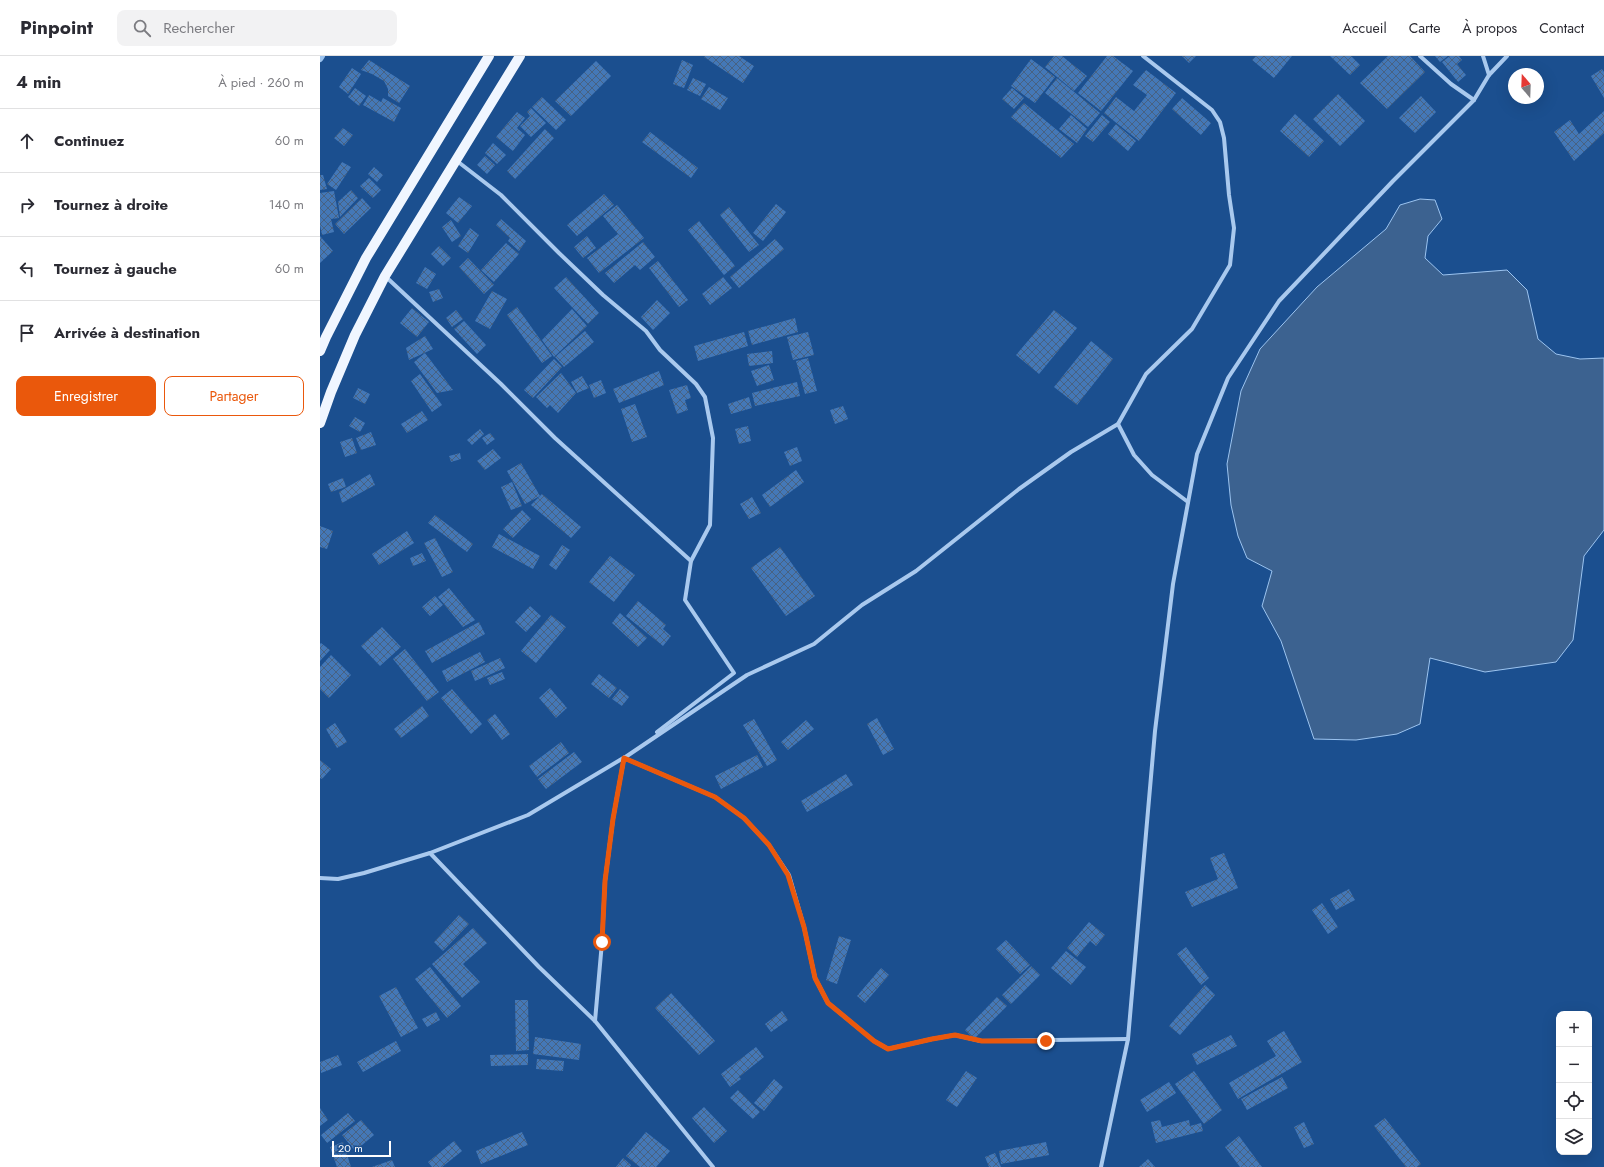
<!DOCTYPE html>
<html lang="fr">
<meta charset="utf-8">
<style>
:root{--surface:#fff;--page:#f2f2f3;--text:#2b2b33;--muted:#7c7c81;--line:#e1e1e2;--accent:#ea580c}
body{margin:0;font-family:Jost,sans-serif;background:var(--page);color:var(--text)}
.controls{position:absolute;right:12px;bottom:12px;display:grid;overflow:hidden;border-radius:8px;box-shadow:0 4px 16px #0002}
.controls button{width:36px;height:36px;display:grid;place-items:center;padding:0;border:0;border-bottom:1px solid var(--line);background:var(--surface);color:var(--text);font:20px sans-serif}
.compass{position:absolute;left:1188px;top:12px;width:36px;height:36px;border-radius:50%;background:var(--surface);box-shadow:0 4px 16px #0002;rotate:341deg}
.scale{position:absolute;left:12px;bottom:10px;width:59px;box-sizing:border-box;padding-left:4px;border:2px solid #fff;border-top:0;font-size:11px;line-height:14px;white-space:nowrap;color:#fff;-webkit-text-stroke:3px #1b4f8f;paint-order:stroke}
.stop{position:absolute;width:12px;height:12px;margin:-9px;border:3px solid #ea580c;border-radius:50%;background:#fff}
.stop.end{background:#ea580c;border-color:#fff;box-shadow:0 1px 4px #0008}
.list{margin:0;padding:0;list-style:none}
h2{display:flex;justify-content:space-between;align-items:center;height:52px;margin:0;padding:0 16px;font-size:17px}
h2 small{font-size:13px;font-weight:400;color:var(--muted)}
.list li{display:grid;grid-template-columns:26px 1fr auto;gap:12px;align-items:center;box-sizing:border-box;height:64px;padding:0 16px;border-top:1px solid var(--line)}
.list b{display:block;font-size:15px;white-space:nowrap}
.list em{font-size:13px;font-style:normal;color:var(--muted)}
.actions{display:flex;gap:8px;padding:12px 16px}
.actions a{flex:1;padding:9px 0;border:1px solid var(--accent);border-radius:8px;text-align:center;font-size:14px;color:var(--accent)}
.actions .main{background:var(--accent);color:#fff}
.icon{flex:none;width:22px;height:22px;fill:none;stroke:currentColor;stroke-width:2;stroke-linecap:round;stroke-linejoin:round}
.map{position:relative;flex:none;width:1284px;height:1111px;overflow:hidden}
header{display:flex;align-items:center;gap:24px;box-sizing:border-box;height:56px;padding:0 20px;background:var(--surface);border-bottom:1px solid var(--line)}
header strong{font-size:19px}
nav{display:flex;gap:22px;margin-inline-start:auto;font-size:14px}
.search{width:280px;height:36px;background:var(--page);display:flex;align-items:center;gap:10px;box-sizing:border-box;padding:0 14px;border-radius:8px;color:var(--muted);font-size:15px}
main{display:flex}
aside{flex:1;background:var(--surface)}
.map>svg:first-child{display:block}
</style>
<header>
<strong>Pinpoint</strong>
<div class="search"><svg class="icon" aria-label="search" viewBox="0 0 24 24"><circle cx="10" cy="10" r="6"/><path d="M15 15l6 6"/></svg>Rechercher</div>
<nav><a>Accueil</a><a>Carte</a><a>À propos</a><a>Contact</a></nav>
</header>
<main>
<aside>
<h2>4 min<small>À pied · 260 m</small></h2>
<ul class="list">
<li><svg class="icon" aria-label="ahead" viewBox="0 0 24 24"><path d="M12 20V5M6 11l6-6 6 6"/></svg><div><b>Continuez</b></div><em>60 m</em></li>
<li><svg class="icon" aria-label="right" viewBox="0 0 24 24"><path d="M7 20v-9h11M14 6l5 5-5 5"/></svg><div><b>Tournez à droite</b></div><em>140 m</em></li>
<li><svg class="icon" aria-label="left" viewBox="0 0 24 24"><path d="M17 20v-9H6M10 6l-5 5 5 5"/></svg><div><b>Tournez à gauche</b></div><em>60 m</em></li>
<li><svg class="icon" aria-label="arrive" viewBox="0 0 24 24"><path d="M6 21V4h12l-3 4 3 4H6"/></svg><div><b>Arrivée à destination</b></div></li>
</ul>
<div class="actions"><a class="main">Enregistrer</a><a>Partager</a></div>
</aside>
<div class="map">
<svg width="1284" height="1111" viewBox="0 0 1284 1111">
<defs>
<pattern id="building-cross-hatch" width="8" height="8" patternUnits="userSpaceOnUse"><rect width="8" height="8" fill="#4478b7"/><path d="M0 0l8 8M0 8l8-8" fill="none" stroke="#486282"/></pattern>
</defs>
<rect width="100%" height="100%" fill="#1b4f8f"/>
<path fill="#3c6290" stroke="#9cc4f0" d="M 1100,143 L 1115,144 L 1122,163 L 1108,180 L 1105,202 L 1123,219 L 1187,214 L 1207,234 L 1218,283 L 1236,298 L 1260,303 L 1284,302 L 1284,474 L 1264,500 L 1253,584 L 1236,606 L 1165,616 L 1110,602 L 1100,668 L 1077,678 L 1036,684 L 994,683 L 961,585 L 942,550 L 952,515 L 927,502 L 918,480 L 911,449 L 907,408 L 921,335 L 940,293 L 997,231 L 1066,173 L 1080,149 Z"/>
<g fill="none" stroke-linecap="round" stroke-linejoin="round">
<path stroke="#9cc4f0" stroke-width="6" d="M 0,3 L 2,0"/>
</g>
<g fill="url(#building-cross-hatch)">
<path d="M 385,0 L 419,0 L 434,10 L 423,27 L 384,1 Z"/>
<path d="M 734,0 L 742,0 L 767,20 L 754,35 L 725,11 Z"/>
<path d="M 787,0 L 793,0 L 813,15 L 781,55 L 758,37 Z"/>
<path d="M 862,0 L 876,0 L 869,7 Z"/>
<path d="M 936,0 L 972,0 L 954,22 L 932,4 Z"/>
<path d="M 1010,0 L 1031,0 L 1040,9 L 1030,19 Z"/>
<path d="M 1068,0 L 1090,0 L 1105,16 L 1067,53 L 1040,27 Z"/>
<path d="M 1115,0 L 1128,0 L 1120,6 Z"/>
<path d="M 1130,0 L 1139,0 L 1142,4 L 1137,8 L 1146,19 L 1138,26 L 1122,6 Z"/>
<path d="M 711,3 L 735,21 L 715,47 L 691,30 Z"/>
<path d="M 49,4 L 90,30 L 79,47 L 68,40 L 68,33 L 64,25 L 52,18 L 41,14 Z"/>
<path d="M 362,4 L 373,9 L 364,32 L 353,28 Z"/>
<path d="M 276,5 L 291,20 L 251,60 L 235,45 Z"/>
<path d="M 32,12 L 41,18 L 28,38 L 19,31 Z"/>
<path d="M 1282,13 L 1284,16 L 1284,42 L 1271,20 Z"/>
<path d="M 826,14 L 856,37 L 819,85 L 784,57 L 796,41 L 814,55 L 827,39 L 813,29 Z"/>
<path d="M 373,22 L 386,28 L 380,40 L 367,34 Z"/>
<path d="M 737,22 L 780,57 L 768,71 L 725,37 Z"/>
<path d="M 389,31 L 408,42 L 400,54 L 381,43 Z"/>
<path d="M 35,32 L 46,40 L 39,50 L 28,41 Z"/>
<path d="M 692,32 L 704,42 L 694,53 L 682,43 Z"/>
<path d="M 1018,38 L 1045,65 L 1020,90 L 993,63 Z"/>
<path d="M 49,39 L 61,46 L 63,42 L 81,52 L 74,66 L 43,49 Z"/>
<path d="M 1101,40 L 1116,56 L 1095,77 L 1079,62 Z"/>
<path d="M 222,41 L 246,64 L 236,74 L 212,51 Z"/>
<path d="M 862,42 L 891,67 L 881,79 L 852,53 Z"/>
<path d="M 704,47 L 754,88 L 741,102 L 691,61 Z"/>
<path d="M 211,52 L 226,67 L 211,81 L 200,70 L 210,60 L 207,56 Z"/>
<path d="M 1284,55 L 1284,77 L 1254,105 L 1234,76 L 1250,64 L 1259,78 Z"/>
<path d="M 197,56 L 205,62 L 197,72 L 205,79 L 193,95 L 176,81 Z"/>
<path d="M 975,58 L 1004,85 L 989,101 L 960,75 Z"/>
<path d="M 751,59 L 767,73 L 757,87 L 739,73 Z"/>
<path d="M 782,59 L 790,66 L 773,86 L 765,80 Z"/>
<path d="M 796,68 L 816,85 L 808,95 L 788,78 Z"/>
<path d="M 23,72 L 33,79 L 24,90 L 14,82 Z"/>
<path d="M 225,73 L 234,82 L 195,123 L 187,115 Z"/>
<path d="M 330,76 L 378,112 L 371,122 L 322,86 Z"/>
<path d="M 173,87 L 186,99 L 177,108 L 165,97 Z"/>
<path d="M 165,100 L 175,109 L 167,118 L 157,109 Z"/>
<path d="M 22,106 L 31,111 L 16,134 L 7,128 Z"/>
<path d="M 54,111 L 63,119 L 57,126 L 48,118 Z"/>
<path d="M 0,119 L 3,119 L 7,133 L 0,134 Z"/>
<path d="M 49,122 L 61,134 L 53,142 L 40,130 Z"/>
<path d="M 31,134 L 38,142 L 20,161 L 18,146 Z"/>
<path d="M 14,135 L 19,162 L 11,163 L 14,176 L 2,179 L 0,169 L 0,137 Z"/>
<path d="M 284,138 L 294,149 L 257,180 L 247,169 Z"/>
<path d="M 139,141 L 152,150 L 138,167 L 126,157 Z"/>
<path d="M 42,142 L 51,152 L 24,178 L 15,168 Z"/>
<path d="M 456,148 L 466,156 L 443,185 L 433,177 Z"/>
<path d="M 297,149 L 324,182 L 279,217 L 267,202 L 298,178 L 283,160 Z"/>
<path d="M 409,151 L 439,189 L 429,196 L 400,159 Z"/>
<path d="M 181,163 L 206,185 L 199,195 L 188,185 L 190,182 L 176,169 Z"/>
<path d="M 131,164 L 141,180 L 132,186 L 122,171 Z"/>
<path d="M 379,165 L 415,210 L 404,219 L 368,174 Z"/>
<path d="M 150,172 L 159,179 L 148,197 L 138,190 Z"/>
<path d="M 0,180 L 13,195 L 0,207 Z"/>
<path d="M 267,180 L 276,192 L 263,202 L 254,191 Z"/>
<path d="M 455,183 L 464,193 L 419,232 L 410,221 Z"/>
<path d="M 323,186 L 335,201 L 320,214 L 315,209 L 294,227 L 285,217 Z"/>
<path d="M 186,187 L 199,198 L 174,226 L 161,214 Z"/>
<path d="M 119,190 L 131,202 L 123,210 L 111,198 Z"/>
<path d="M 148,202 L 174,229 L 164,238 L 139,211 Z"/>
<path d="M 338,205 L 368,244 L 359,251 L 329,212 Z"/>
<path d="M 105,211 L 116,218 L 107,233 L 96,227 Z"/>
<path d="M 246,221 L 279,257 L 268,268 L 234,232 Z"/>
<path d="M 403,221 L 412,232 L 390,249 L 382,238 Z"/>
<path d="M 119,233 L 123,242 L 113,246 L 109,236 Z"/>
<path d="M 172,235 L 187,243 L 170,273 L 155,265 Z"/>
<path d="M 337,244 L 350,257 L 333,274 L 321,261 Z"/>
<path d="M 197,251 L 232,300 L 222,307 L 187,259 Z"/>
<path d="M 92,252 L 109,266 L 97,281 L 80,267 Z"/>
<path d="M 252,253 L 267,270 L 234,301 L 222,284 Z"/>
<path d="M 136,254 L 143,263 L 132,271 L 126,262 Z"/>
<path d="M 734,254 L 757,272 L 719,318 L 696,299 Z"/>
<path d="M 475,262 L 478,276 L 432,289 L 428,275 Z"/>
<path d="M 144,265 L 166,289 L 157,298 L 134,273 Z"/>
<path d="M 265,275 L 274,286 L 244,311 L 235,301 Z"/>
<path d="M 424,276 L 428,290 L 378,305 L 374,290 Z"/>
<path d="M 488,276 L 494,299 L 473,304 L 467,281 Z"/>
<path d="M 105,280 L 113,293 L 89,304 L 86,292 Z"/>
<path d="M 771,285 L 793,303 L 757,349 L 734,331 Z"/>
<path d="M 452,295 L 453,307 L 429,310 L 427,298 Z"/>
<path d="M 105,297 L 133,334 L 117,337 L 94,306 Z"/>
<path d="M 488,302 L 497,335 L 485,338 L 476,305 Z"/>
<path d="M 234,303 L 242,311 L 213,342 L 204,334 Z"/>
<path d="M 449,309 L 454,324 L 437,330 L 431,315 Z"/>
<path d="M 339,315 L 344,329 L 299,347 L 293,333 Z"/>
<path d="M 241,317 L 256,337 L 238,357 L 230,349 L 227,352 L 216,341 Z"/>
<path d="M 100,318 L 122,349 L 112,356 L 91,325 Z"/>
<path d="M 262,320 L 269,332 L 257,337 L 251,326 Z"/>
<path d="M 281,324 L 286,337 L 274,342 L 269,329 Z"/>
<path d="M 477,326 L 480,340 L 435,350 L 432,337 Z"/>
<path d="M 367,329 L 371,342 L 365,344 L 368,354 L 357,358 L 349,334 Z"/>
<path d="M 38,332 L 50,338 L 45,348 L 33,342 Z"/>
<path d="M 429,341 L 432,352 L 411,358 L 408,348 Z"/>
<path d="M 315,348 L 327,381 L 312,386 L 301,353 Z"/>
<path d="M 523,350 L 528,363 L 515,368 L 510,354 Z"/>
<path d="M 102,355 L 108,364 L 87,377 L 81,368 Z"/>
<path d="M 35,361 L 45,367 L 40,376 L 29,370 Z"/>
<path d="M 428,370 L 431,385 L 419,388 L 415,373 Z"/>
<path d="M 160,373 L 164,378 L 152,389 L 147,384 Z"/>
<path d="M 51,376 L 56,389 L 41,394 L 36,382 Z"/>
<path d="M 170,377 L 175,383 L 167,389 L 162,382 Z"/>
<path d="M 32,382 L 37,397 L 25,401 L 20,386 Z"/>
<path d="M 477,391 L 482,405 L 470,410 L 464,396 Z"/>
<path d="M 173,393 L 181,402 L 165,414 L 157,405 Z"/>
<path d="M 140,397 L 141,403 L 131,406 L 129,400 Z"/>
<path d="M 201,407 L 220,440 L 205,448 L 187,415 Z"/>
<path d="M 476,414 L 484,426 L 450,451 L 442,439 Z"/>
<path d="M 50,418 L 55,429 L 22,447 L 19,436 Z"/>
<path d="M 23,422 L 26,431 L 11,436 L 8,428 Z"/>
<path d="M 192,426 L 202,450 L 191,454 L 181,431 Z"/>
<path d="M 222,438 L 261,471 L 251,482 L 211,449 Z"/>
<path d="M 432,441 L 441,457 L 429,463 L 420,448 Z"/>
<path d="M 202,454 L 211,463 L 193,482 L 183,473 Z"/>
<path d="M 115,459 L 153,488 L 147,496 L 108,467 Z"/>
<path d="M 0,470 L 13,475 L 7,493 L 0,491 Z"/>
<path d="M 87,475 L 94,487 L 59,509 L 52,498 Z"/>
<path d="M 179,478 L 220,500 L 213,513 L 172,491 Z"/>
<path d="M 115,482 L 133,516 L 122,521 L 104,487 Z"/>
<path d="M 242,489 L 250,494 L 236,514 L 229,509 Z"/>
<path d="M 460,491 L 495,540 L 466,560 L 431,512 Z"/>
<path d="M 102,497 L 106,505 L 93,510 L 90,502 Z"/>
<path d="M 290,500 L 315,519 L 294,546 L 269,526 Z"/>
<path d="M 129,532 L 155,564 L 143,571 L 118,541 Z"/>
<path d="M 115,540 L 123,549 L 110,560 L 102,551 Z"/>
<path d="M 318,545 L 346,569 L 343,573 L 351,580 L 343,590 L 306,560 Z"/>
<path d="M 210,550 L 221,560 L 206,576 L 195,566 Z"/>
<path d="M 300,557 L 327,582 L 318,591 L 292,567 Z"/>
<path d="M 231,559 L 246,571 L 216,607 L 201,595 Z"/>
<path d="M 159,566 L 165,578 L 112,607 L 105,595 Z"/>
<path d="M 62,571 L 81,591 L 60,610 L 41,590 Z"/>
<path d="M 1,587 L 10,594 L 0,605 L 0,588 Z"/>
<path d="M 85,593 L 119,636 L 107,645 L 73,603 Z"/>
<path d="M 160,596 L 165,606 L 127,626 L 122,615 Z"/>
<path d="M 11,599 L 31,619 L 9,642 L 0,633 L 0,611 Z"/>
<path d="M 180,602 L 185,612 L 155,625 L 151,615 Z"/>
<path d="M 182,616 L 185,623 L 170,629 L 167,622 Z"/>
<path d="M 279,618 L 297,632 L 289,642 L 271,628 Z"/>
<path d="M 230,632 L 247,652 L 236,662 L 219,642 Z"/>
<path d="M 132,633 L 162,668 L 151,678 L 121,642 Z"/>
<path d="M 300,633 L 309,641 L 302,650 L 292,643 Z"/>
<path d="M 102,650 L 109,660 L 81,682 L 74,673 Z"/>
<path d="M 175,658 L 190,678 L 182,684 L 167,664 Z"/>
<path d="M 557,662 L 574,693 L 563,699 L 547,668 Z"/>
<path d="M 434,663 L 457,704 L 447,710 L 423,669 Z"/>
<path d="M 486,664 L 494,673 L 468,694 L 461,686 Z"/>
<path d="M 15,667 L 27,686 L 17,692 L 6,673 Z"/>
<path d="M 241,686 L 249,697 L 217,721 L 209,710 Z"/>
<path d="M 254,696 L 262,706 L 226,733 L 218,723 Z"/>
<path d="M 437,699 L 443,711 L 401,733 L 395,720 Z"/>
<path d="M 0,704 L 11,713 L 2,723 L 0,722 Z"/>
<path d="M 526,718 L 533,729 L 487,756 L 481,745 Z"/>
<path d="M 904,797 L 918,832 L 872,851 L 865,836 L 898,823 L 890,802 Z"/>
<path d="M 1029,833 L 1035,844 L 1016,854 L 1010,843 Z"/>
<path d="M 1002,847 L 1018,871 L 1008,878 L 992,854 Z"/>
<path d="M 139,859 L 149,868 L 123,895 L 114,886 Z"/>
<path d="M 769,866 L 785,879 L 776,890 L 770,885 L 757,901 L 747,892 Z"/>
<path d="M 153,872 L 167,887 L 143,908 L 160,926 L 142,942 L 112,908 Z"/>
<path d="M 519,880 L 531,884 L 517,928 L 506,924 Z"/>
<path d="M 686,884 L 710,909 L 700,918 L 676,893 Z"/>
<path d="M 866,891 L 889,922 L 881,929 L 857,898 Z"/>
<path d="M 746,895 L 766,911 L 751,929 L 731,912 Z"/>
<path d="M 711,910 L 720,919 L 691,948 L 682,939 Z"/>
<path d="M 110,911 L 141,950 L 127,962 L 95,923 Z"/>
<path d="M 561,912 L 569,919 L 545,947 L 537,940 Z"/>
<path d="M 885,929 L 895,939 L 860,979 L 849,970 Z"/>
<path d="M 76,931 L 98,972 L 81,981 L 59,940 Z"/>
<path d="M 351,937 L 395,985 L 379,999 L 335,952 Z"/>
<path d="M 677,941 L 687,950 L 654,983 L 645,974 Z"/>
<path d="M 195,944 L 208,944 L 209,994 L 196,995 Z"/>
<path d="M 462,955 L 468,964 L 451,976 L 445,968 Z"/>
<path d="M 116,956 L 120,964 L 107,971 L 102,963 Z"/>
<path d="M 964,975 L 982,1006 L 918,1043 L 909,1027 L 956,1000 L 947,985 Z"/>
<path d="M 911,979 L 917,990 L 877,1009 L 872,998 Z"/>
<path d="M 215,981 L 261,988 L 259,1004 L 213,998 Z"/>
<path d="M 76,985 L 81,995 L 43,1016 L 37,1006 Z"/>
<path d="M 436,991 L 444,1001 L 419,1021 L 421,1023 L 410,1031 L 401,1018 Z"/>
<path d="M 208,998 L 208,1009 L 171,1010 L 170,999 Z"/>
<path d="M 18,999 L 22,1009 L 1,1017 L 0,1006 Z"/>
<path d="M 217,1003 L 244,1005 L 243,1015 L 216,1013 Z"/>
<path d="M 646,1015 L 657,1022 L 637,1051 L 626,1044 Z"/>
<path d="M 874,1015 L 902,1054 L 884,1068 L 855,1028 Z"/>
<path d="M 962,1021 L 968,1032 L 927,1054 L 921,1043 Z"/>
<path d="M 454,1023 L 463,1031 L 444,1055 L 434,1047 Z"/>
<path d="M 849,1026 L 856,1037 L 827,1056 L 820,1044 Z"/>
<path d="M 418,1034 L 440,1056 L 433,1063 L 410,1042 Z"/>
<path d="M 384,1051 L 407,1075 L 394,1087 L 372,1062 Z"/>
<path d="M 0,1052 L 8,1064 L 0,1070 Z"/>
<path d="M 28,1057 L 35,1065 L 7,1087 L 1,1079 Z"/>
<path d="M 1065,1062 L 1101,1108 L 1097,1111 L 1086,1111 L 1054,1070 Z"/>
<path d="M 41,1064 L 54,1079 L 35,1095 L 22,1079 Z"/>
<path d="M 840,1064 L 842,1071 L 869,1064 L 870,1070 L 881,1067 L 883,1075 L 836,1087 L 831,1066 Z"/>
<path d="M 984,1066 L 994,1088 L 984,1092 L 974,1071 Z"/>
<path d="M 202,1076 L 208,1089 L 161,1108 L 156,1095 Z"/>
<path d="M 326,1076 L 350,1095 L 336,1111 L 320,1111 L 306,1100 Z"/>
<path d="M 919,1080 L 942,1111 L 920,1111 L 905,1091 Z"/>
<path d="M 134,1085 L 142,1095 L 122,1111 L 112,1111 L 108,1106 Z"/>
<path d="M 23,1086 L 31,1111 L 17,1111 L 10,1091 Z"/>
<path d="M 726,1086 L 729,1099 L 681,1108 L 679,1095 Z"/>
<path d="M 675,1097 L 681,1111 L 669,1111 L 665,1101 Z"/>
<path d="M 303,1102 L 311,1109 L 310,1111 L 296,1111 Z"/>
<path d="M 828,1103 L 835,1111 L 819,1111 Z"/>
<path d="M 72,1104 L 75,1111 L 52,1111 Z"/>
</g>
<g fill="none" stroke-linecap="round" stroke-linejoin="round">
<g stroke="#a9c9ee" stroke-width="4">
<path d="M 1100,0 L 1131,28 L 1154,44"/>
<path d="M 1163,0 L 1169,19"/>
<path d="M 137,105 L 181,139 L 239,197 L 283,239 L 326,275 L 340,294 L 376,328 L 385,341 L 393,382 L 390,469 L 371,505 L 365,544 L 414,617 L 337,676"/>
<path d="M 65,220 L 181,328 L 235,382 L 371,505"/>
<path d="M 798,368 L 814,399 L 832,419 L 868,446"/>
<path d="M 304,702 L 395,741 L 424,762 L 449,789 L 469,819 L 484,871 L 495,922 L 508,947 L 554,985 L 568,993 L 612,983 L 635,979 L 661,985 L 808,983"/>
<path d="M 110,797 L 208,759 L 305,701"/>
<path d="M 0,822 L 18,823 L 44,817 L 110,797 L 219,911 L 275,965 L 393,1111"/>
<path d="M 275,965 L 282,886 L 285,825 L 293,763 L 304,702 L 427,619 L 494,588 L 542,549 L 596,515 L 699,433 L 751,396 L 798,368 L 826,318 L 872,273 L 910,209 L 914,172 L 909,139 L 904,82 L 900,66 L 892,54 L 823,0"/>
<path d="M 781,1111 L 808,983 L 835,675 L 853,528 L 877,398 L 908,322 L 959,245 L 1073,125 L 1154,44 L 1169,19 L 1187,0"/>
</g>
<g stroke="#f0f6ff" stroke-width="10">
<path d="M 0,295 L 6,281 L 46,202 L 169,0"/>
<path d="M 0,367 L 11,336 L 35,279 L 65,220 L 200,0"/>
</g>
</g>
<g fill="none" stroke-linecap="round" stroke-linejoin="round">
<path stroke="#ea580c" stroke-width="5" d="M 282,886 L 285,825 L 293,763 L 304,702 L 395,741 L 424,762 L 449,789 L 468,819 L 484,871 L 495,922 L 508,947 L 554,985 L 568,993 L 612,983 L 635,979 L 662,985 L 726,985"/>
</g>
</svg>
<div class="controls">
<button>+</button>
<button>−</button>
<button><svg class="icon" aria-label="locate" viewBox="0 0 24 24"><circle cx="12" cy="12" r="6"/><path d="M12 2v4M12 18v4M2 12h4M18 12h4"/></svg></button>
<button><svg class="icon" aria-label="layers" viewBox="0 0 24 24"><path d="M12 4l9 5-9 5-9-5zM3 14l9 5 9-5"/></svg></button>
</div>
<svg class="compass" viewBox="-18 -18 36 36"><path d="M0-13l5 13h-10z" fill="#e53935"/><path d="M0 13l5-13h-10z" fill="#7c7c81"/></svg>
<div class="scale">20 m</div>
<div class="stop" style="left:282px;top:886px"></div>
<div class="stop end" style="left:726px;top:985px"></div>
</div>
</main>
